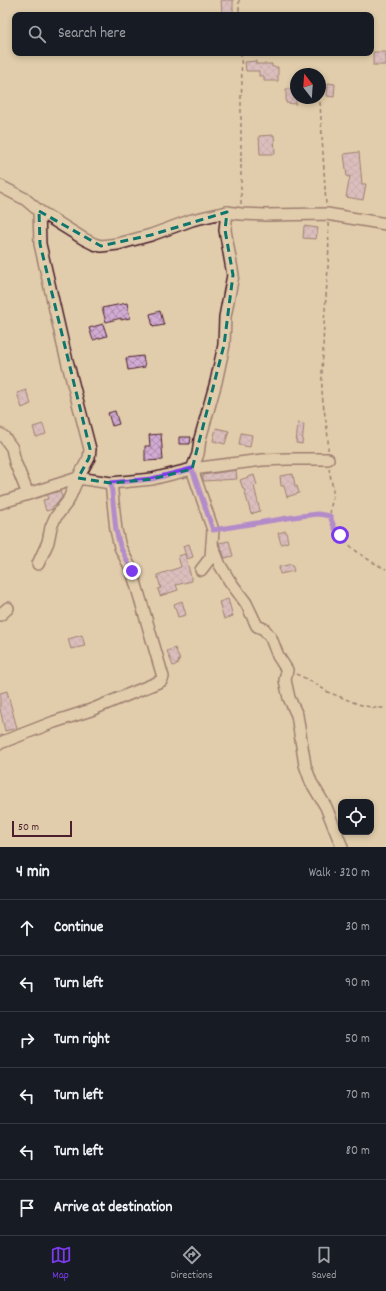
<!DOCTYPE html>
<meta charset="utf-8">
<style>
:root{--surface:#171b24;--page:#20242c;--text:#f1f3f6;--muted:#9ea1a6;--line:#363941;--accent:#7c3aed}
body{margin:0;font-family:Dekko,sans-serif;background:var(--page);color:var(--text)}
.controls{position:absolute;right:12px;bottom:12px;display:grid;overflow:hidden;border-radius:8px;box-shadow:0 2px 6px #0003}
.controls button{width:36px;height:36px;display:grid;place-items:center;padding:0;border:0;border-bottom:1px solid var(--line);background:var(--surface);color:var(--text);font:20px sans-serif}
.compass{position:absolute;left:290px;top:68px;width:36px;height:36px;border-radius:50%;background:var(--surface);box-shadow:0 2px 6px #0003;rotate:343deg}
.scale{position:absolute;left:12px;bottom:10px;width:60px;box-sizing:border-box;padding-left:4px;border:2px solid #4a1f2b;border-top:0;font-size:11px;line-height:14px;white-space:nowrap;color:#4a1f2b;-webkit-text-stroke:3px #e1cdac;paint-order:stroke}
.stop{position:absolute;width:12px;height:12px;margin:-9px;border:3px solid #7c3aed;border-radius:50%;background:#fff}
.stop.end{background:#7c3aed;border-color:#fff;box-shadow:0 1px 4px #0008}
.list{margin:0;padding:0;list-style:none}
h2{display:flex;justify-content:space-between;align-items:center;height:52px;margin:0;padding:0 16px;font-size:17px}
h2 small{font-size:13px;font-weight:400;color:var(--muted)}
.list li{display:grid;grid-template-columns:26px 1fr auto;gap:12px;align-items:center;box-sizing:border-box;height:56px;padding:0 16px;border-top:1px solid var(--line)}
.list b{display:block;font-size:15px;white-space:nowrap}
.list em{font-size:13px;font-style:normal;color:var(--muted)}
.icon{flex:none;width:22px;height:22px;fill:none;stroke:currentColor;stroke-width:2;stroke-linecap:round;stroke-linejoin:round}
.map{position:relative;flex:none;width:386px;height:847px;overflow:hidden}
.search{position:absolute;background:var(--surface);box-shadow:0 2px 6px #0003;left:12px;right:12px;top:12px;height:44px;display:flex;align-items:center;gap:10px;box-sizing:border-box;padding:0 14px;border-radius:8px;color:var(--muted);font-size:15px}
.sheet{height:388px;background:var(--surface)}
nav{display:flex;justify-content:space-around;align-items:center;box-sizing:border-box;height:56px;border-top:1px solid var(--line);background:var(--surface);font-size:11px;color:var(--muted)}
nav a{display:grid;justify-items:center;gap:2px}
nav .on{color:var(--accent)}
.map>svg:first-child{display:block}
</style>
<div class="map">
<svg width="386" height="847" viewBox="0 0 386 847">
<defs>
<pattern id="building-cross-hatch" width="8" height="8" patternUnits="userSpaceOnUse"><rect width="8" height="8" fill="#d1abd3"/><path d="M0 0l8 8M0 8l8-8" fill="none" stroke="#ac8bab"/></pattern>
</defs>
<rect width="100%" height="100%" fill="#e1cdac"/>
<filter id="ink" filterUnits="userSpaceOnUse"><feTurbulence type="fractalNoise" baseFrequency=".025" numOctaves="2"/><feDisplacementMap in="SourceGraphic" scale="8" xChannelSelector="R" yChannelSelector="G"/><feConvolveMatrix kernelMatrix="1 2 1 2 8 2 1 2 1" color-interpolation-filters="sRGB"/></filter>
<g filter="url(#ink)">
<g fill="url(#building-cross-hatch)" stroke="#4a1f2b">
<path d="M 221,0 L 233,0 L 233,15 L 222,15 Z"/>
<rect x="373" y="52" width="13" height="13"/>
<path d="M 256,61 L 256,64 L 272,64 L 272,67 L 278,67 L 278,81 L 264,81 L 264,76 L 259,76 L 259,71 L 246,71 L 245,62 Z"/>
<path d="M 328,83 L 335,84 L 334,97 L 327,96 Z"/>
<path d="M 286,89 L 296,89 L 296,104 L 286,103 Z"/>
<path d="M 274,135 L 275,154 L 260,154 L 259,136 Z"/>
<path d="M 359,152 L 362,184 L 366,184 L 363,200 L 346,197 L 350,176 L 347,177 L 344,154 Z"/>
<path d="M 304,226 L 318,228 L 316,239 L 303,238 Z"/>
<path d="M 127,303 L 130,318 L 121,320 L 121,318 L 106,322 L 102,308 Z"/>
<path d="M 160,311 L 164,325 L 153,327 L 150,314 Z"/>
<path d="M 103,324 L 107,336 L 93,340 L 89,328 Z"/>
<path d="M 143,356 L 145,367 L 128,370 L 126,358 Z"/>
<path d="M 26,390 L 31,404 L 22,408 L 17,393 Z"/>
<path d="M 115,411 L 119,424 L 112,426 L 108,413 Z"/>
<path d="M 298,423 L 304,424 L 302,444 L 296,443 Z"/>
<path d="M 43,424 L 46,434 L 36,437 L 33,427 Z"/>
<path d="M 216,428 L 229,431 L 225,444 L 213,441 Z"/>
<path d="M 241,433 L 252,435 L 250,447 L 239,445 Z"/>
<path d="M 161,434 L 163,460 L 145,461 L 145,446 L 150,446 L 149,435 Z"/>
<path d="M 179,437 L 191,437 L 190,444 L 179,444 Z"/>
<path d="M 236,470 L 237,479 L 204,481 L 203,479 L 203,475 Z"/>
<path d="M 293,474 L 295,486 L 297,486 L 299,493 L 287,497 L 284,486 L 281,486 L 280,476 Z"/>
<path d="M 254,475 L 257,485 L 254,486 L 260,511 L 251,514 L 244,489 L 243,489 L 240,480 Z"/>
<path d="M 60,491 L 62,497 L 56,505 L 53,506 L 53,509 L 46,511 L 43,500 L 48,499 L 46,495 Z"/>
<path d="M 286,531 L 288,542 L 281,544 L 278,533 Z"/>
<path d="M 229,541 L 233,556 L 225,558 L 219,543 Z"/>
<path d="M 189,544 L 193,557 L 187,559 L 183,546 Z"/>
<path d="M 185,554 L 192,581 L 176,585 L 178,590 L 160,596 L 158,589 L 161,588 L 157,575 L 181,567 L 178,556 Z"/>
<path d="M 292,564 L 294,571 L 280,574 L 279,567 Z"/>
<path d="M 228,599 L 233,616 L 224,619 L 219,602 Z"/>
<path d="M 182,601 L 186,615 L 178,617 L 174,604 Z"/>
<path d="M 82,635 L 85,646 L 71,649 L 68,639 Z"/>
<path d="M 175,648 L 180,660 L 178,660 L 179,663 L 173,666 L 167,651 Z"/>
<path d="M 7,691 L 17,728 L 5,731 L 0,709 L 0,693 Z"/>
</g>
<g fill="none" stroke-linecap="round" stroke-linejoin="round">
<g stroke="#4a1f2b" stroke-width="14">
<g id="minor">
<path d="M 0,186 L 25,199 L 39,211 L 84,239 L 94,244 L 101,246 L 118,244 L 151,235 L 192,220 L 227,212 L 241,214 L 266,215 L 327,214 L 386,224"/>
<path d="M 0,434 L 4,437 L 12,448 L 15,462 L 28,494"/>
<path d="M 0,503 L 78,478 L 111,483 L 152,479 L 192,469 L 198,454 L 200,439 L 216,382 L 224,345 L 225,317 L 233,275 L 225,230 L 227,212"/>
<path d="M 212,545 L 220,565 L 229,580 L 246,603 L 257,626 L 264,629 L 271,638 L 278,656 L 287,670 L 285,680 L 289,698 L 297,715 L 305,765 L 311,782 L 326,807 L 342,847"/>
<path d="M 38,564 L 48,542 L 51,527 L 55,518 L 68,501 L 78,478 L 89,458 L 90,449 L 64,349 L 40,244 L 39,211"/>
<path d="M 201,570 L 211,557 L 213,530 L 192,469 L 262,460 L 287,459 L 328,459"/>
<path d="M 0,615 L 8,608"/>
<path d="M 0,743 L 54,722 L 91,710 L 161,681 L 163,677 L 132,571 L 120,547 L 116,530 L 111,483"/>
</g>
</g>
<g stroke="#4a1f2b" stroke-width="1.5" stroke-dasharray="4 3" stroke-linecap="butt">
<path d="M 239,0 L 239,15"/>
<path d="M 320,102 L 326,205"/>
<path d="M 241,204 L 241,96 L 242,85 L 241,53"/>
<path d="M 328,223 C 331,266 323,310 323,354 C 322,369 321,386 323,402 C 325,418 329,434 328,450"/>
<path d="M 329,468 C 330,477 334,488 333,496 C 332,504 329,509 331,517 C 336,540 366,560 386,569"/>
<path d="M 223,528 L 300,516 L 318,514 L 330,516"/>
<path d="M 296,674 L 309,680 L 328,692 L 358,704 L 374,708 L 386,708"/>
</g>
<use href="#minor" stroke="#e1cdac" stroke-width="11"/>
</g>
</g>
<g fill="none" stroke-linecap="round" stroke-linejoin="round" filter="url(#ink)">
<path stroke="#7c3aed" stroke-width="5" d="M 132,571 L 120,546 L 116,530 L 111,483 L 152,479 L 192,469 L 213,530 L 300,516 L 318,514 L 330,516 L 334,527 L 340,535"/>
</g>
<path d="M0 0H386V847H0ZM 39,211 L 101,246 L 151,235 L 227,212 L 225,230 L 233,275 L 224,345 L 192,469 L 152,479 L 111,483 L 78,478 L 89,458 L 90,449 L 40,244 Z" fill="#e1cdac" fill-opacity=".55" fill-rule="evenodd"/>
<path fill="none" stroke="#0f766e" stroke-width="3" stroke-dasharray="8 5" stroke-linejoin="round" d="M 39,211 L 101,246 L 151,235 L 227,212 L 225,230 L 233,275 L 224,345 L 192,469 L 152,479 L 111,483 L 78,478 L 89,458 L 90,449 L 40,244 Z"/>
</svg>
<div class="controls">
<button><svg class="icon" aria-label="locate" viewBox="0 0 24 24"><circle cx="12" cy="12" r="6"/><path d="M12 2v4M12 18v4M2 12h4M18 12h4"/></svg></button>
</div>
<svg class="compass" viewBox="-18 -18 36 36"><path d="M0-13l5 13h-10z" fill="#e53935"/><path d="M0 13l5-13h-10z" fill="#9ea1a6"/></svg>
<div class="scale">50 m</div>
<div class="stop" style="left:340px;top:535px"></div>
<div class="stop end" style="left:132px;top:571px"></div>
<div class="search"><svg class="icon" aria-label="search" viewBox="0 0 24 24"><circle cx="10" cy="10" r="6"/><path d="M15 15l6 6"/></svg>Search here</div>
</div>
<section class="sheet">
<h2>4 min<small>Walk · 320 m</small></h2>
<ul class="list">
<li><svg class="icon" aria-label="ahead" viewBox="0 0 24 24"><path d="M12 20V5M6 11l6-6 6 6"/></svg><div><b>Continue</b></div><em>30 m</em></li>
<li><svg class="icon" aria-label="left" viewBox="0 0 24 24"><path d="M17 20v-9H6M10 6l-5 5 5 5"/></svg><div><b>Turn left</b></div><em>90 m</em></li>
<li><svg class="icon" aria-label="right" viewBox="0 0 24 24"><path d="M7 20v-9h11M14 6l5 5-5 5"/></svg><div><b>Turn right</b></div><em>50 m</em></li>
<li><svg class="icon" aria-label="left" viewBox="0 0 24 24"><path d="M17 20v-9H6M10 6l-5 5 5 5"/></svg><div><b>Turn left</b></div><em>70 m</em></li>
<li><svg class="icon" aria-label="left" viewBox="0 0 24 24"><path d="M17 20v-9H6M10 6l-5 5 5 5"/></svg><div><b>Turn left</b></div><em>80 m</em></li>
<li><svg class="icon" aria-label="arrive" viewBox="0 0 24 24"><path d="M6 21V4h12l-3 4 3 4H6"/></svg><div><b>Arrive at destination</b></div></li>
</ul>
</section>
<nav>
<a class="on"><svg class="icon" aria-label="map" viewBox="0 0 24 24"><path d="M3 6l6-2 6 2 6-2v14l-6 2-6-2-6 2zM9 4v14M15 6v14"/></svg>Map</a>
<a><svg class="icon" aria-label="directions" viewBox="0 0 24 24"><path d="M12 3l9 9-9 9-9-9zM9 14v-3h6M13 9l2 2-2 2"/></svg>Directions</a>
<a><svg class="icon" aria-label="saved" viewBox="0 0 24 24"><path d="M7 4h10v16l-5-4-5 4z"/></svg>Saved</a>
</nav>
